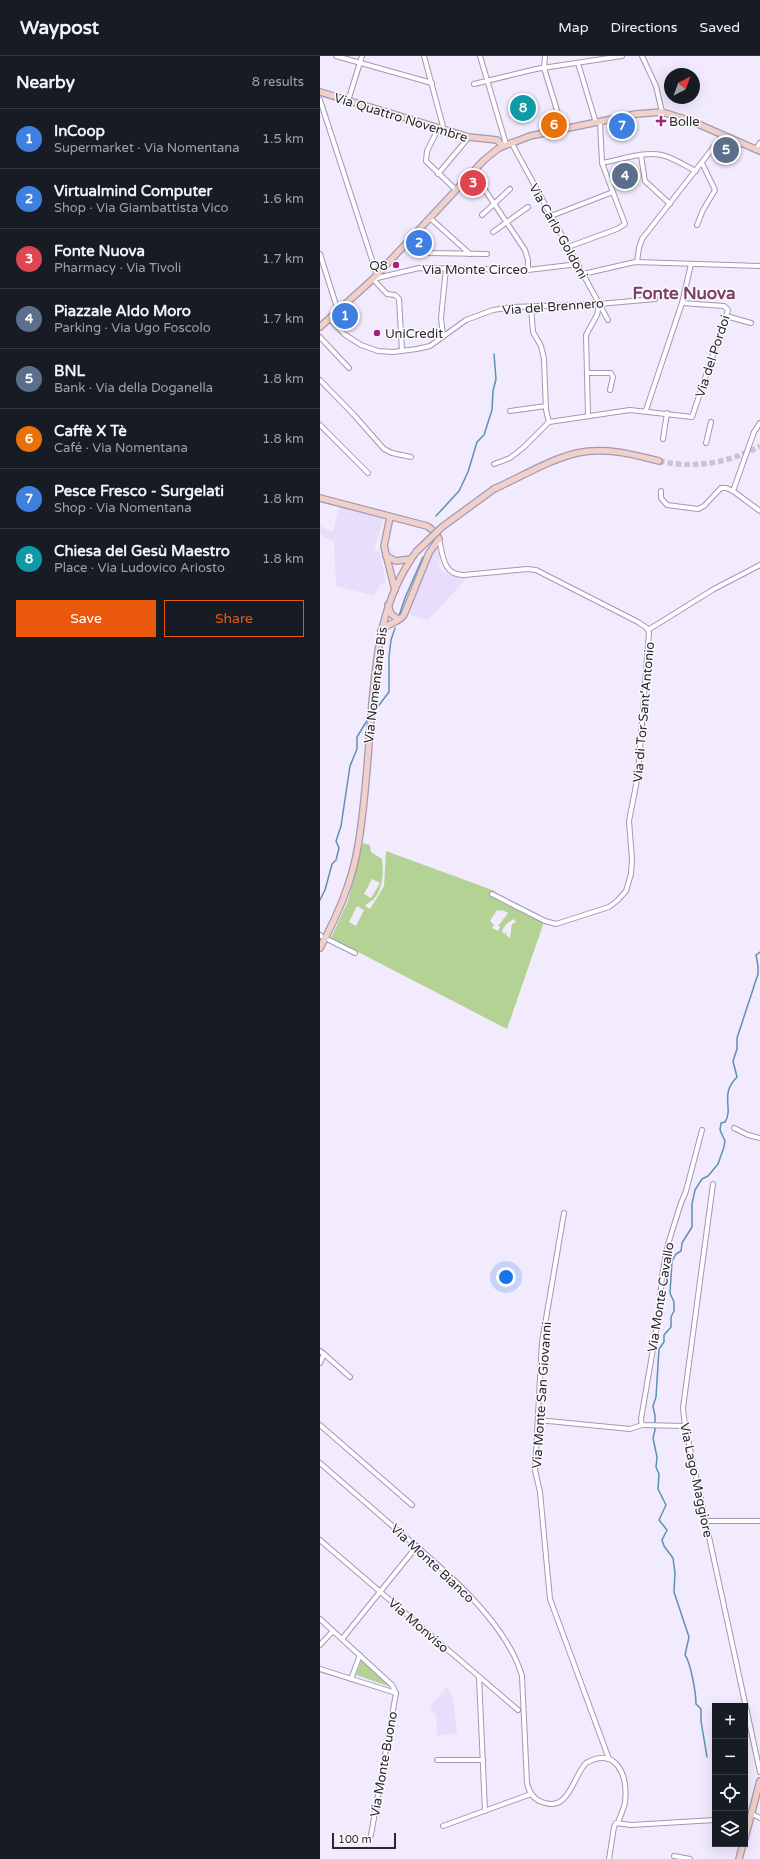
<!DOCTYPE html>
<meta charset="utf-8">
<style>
:root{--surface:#171b24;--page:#242831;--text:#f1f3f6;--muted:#9ea1a6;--line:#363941;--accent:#ea580c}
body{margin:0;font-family:"Varela Round",sans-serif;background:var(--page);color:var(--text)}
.controls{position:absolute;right:12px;bottom:12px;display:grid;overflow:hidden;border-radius:0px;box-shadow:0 4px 16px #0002}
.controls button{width:36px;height:36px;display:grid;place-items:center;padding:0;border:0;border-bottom:1px solid var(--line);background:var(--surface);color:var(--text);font:20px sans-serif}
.compass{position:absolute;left:344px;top:12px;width:36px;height:36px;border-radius:50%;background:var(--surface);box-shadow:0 4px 16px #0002;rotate:41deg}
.scale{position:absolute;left:12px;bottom:10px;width:64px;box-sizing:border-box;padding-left:4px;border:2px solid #2c2733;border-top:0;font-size:11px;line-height:14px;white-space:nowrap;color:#2c2733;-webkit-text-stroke:3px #fcfcfc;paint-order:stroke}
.you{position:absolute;left:186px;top:1221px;width:14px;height:14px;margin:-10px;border:3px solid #fff;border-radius:50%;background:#1a73e8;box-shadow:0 0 0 6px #1a73e833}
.badge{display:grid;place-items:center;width:26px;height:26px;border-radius:50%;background:var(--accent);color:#fff;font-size:13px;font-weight:700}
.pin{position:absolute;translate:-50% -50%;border:2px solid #fff;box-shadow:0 1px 4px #0006}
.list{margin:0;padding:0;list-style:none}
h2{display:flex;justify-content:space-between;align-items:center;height:52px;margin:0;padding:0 16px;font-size:17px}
h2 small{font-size:13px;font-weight:400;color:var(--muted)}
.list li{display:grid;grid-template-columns:26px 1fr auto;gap:12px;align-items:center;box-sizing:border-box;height:60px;padding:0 16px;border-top:1px solid var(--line)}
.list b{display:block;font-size:15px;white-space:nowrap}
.list p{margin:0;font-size:13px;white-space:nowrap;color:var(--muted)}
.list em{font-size:13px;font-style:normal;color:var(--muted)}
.actions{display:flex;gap:8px;padding:12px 16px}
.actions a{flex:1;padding:9px 0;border:1px solid var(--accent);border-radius:0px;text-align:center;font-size:14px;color:var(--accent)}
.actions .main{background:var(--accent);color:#fff}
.icon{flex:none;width:22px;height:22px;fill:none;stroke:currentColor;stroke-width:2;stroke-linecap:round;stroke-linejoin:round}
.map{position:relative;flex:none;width:440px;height:1803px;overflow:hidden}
header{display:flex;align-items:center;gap:24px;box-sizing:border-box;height:56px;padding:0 20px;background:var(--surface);border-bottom:1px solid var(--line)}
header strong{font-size:19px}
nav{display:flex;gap:22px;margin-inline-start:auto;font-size:14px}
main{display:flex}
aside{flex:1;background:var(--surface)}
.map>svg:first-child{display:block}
</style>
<header>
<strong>Waypost</strong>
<nav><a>Map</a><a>Directions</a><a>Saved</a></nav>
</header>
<main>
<aside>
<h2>Nearby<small>8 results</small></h2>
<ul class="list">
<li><span class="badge" style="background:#3f7fe0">1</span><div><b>InCoop</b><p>Supermarket · Via Nomentana</p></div><em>1.5 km</em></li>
<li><span class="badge" style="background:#3f7fe0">2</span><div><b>Virtualmind Computer</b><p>Shop · Via Giambattista Vico</p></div><em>1.6 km</em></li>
<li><span class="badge" style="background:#e0444e">3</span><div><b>Fonte Nuova</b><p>Pharmacy · Via Tivoli</p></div><em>1.7 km</em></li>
<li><span class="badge" style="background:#5c6f8a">4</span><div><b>Piazzale Aldo Moro</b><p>Parking · Via Ugo Foscolo</p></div><em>1.7 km</em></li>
<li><span class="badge" style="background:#5c6f8a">5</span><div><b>BNL</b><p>Bank · Via della Doganella</p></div><em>1.8 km</em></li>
<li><span class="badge" style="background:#e8710a">6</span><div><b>Caffè X Tè</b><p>Café · Via Nomentana</p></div><em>1.8 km</em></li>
<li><span class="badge" style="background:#3f7fe0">7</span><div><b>Pesce Fresco - Surgelati</b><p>Shop · Via Nomentana</p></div><em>1.8 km</em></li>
<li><span class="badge" style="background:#0f9aa8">8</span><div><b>Chiesa del Gesù Maestro</b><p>Place · Via Ludovico Ariosto</p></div><em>1.8 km</em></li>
</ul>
<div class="actions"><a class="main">Save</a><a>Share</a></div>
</aside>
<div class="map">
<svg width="440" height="1803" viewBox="0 0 440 1803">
<rect width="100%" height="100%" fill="#f2eafd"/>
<g fill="#e9ddfc">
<path d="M 19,451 L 59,460 L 63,463 L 54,495 L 59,495 L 66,526 L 60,529 L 54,540 L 16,530 L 14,486 L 0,478 L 0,470 L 13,476 Z"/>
<path d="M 118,493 L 120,495 L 119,514 L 134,520 L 147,522 L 108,564 L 89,559 L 113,496 Z"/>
<path d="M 127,1631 L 133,1641 L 137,1677 L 117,1680 L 116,1659 L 110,1651 Z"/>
</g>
<g fill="#b5d295" fill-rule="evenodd">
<path d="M 43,787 L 50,789 L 51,796 L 62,803 C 64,816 63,834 53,844 C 50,846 47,847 45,850 L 50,853 L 64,830 L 66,795 L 175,835 L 177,841 L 224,866 L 187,973 L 11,882 L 28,845 ZM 52,823 L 60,827 L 51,842 L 44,838 ZM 37,850 L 44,854 L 36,870 L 29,866 ZM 177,854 L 180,855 L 182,854 L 188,857 L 178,870 L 180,871 L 178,875 L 172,872 L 174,869 L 170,865 ZM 194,863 L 196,866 L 192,868 L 190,882 L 186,879 L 187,876 L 184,878 L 182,875 L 186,868 Z"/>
<path d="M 42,1603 L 71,1631 L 36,1619 Z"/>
</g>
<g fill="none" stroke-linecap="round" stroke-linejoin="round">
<g stroke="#5e91b4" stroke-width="1.5">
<path d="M 116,460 L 139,435 L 148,416 L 157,386 L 164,379 L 172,354 L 173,335 L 176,323 L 174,298"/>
<path d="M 79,560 L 85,542 L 103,501"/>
<path d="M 53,657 L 69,636 L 69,600 L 71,584 L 75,572"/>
<path d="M 0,844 L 5,834 L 12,808 L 16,804 L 19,792 L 16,785 L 21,770 L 30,710 L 37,693 L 37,681 L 48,663"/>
<path d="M 387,1701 L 381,1665 L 381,1653 L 376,1648 C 376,1638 371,1607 365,1599 L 369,1581 L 354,1536 L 355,1517 L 353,1502 L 344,1490 L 342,1484 L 347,1474 L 339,1464 L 346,1449 L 338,1433 L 339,1418 L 336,1411 L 337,1401 L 333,1382 L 335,1374 L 335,1360 L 333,1350 L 336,1341 L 339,1293 L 344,1286 L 344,1279 L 351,1271 L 351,1261 L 354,1255 L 354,1246 L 350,1237 L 352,1205 L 356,1198 L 361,1195 L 362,1187 L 372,1171 L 372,1148 L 375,1134 L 382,1123 L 388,1120 L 398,1108 L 404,1091 L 405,1085 L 400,1074 L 401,1067 L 405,1066 C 414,1052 399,1039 417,1021 L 413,1005 L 417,993 L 417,982 L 438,918 L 438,910 L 436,899 L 440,896"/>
</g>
<path stroke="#cac3d5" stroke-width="5.5" stroke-dasharray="5.5 3" stroke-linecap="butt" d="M 339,405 C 375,413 408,407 440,390"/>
<g stroke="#a398b5" stroke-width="6">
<g id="street">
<path d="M 16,0 L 112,27"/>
<path d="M 104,0 L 124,74"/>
<path d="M 160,0 L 186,88"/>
<path d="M 225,0 L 224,12 L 243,74"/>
<path d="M 322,0 L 336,30 L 342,56"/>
<path d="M 258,7 L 276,67"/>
<path d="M 154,28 L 216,13 L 302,0"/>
<path d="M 0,44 L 57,219"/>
<path d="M 28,45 L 42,0"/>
<path d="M 118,73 L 107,95 L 106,105 L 136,134"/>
<path d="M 191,86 L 288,264"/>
<path d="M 436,93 L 440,87"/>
<path d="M 321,100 L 325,125 L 350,148"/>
<path d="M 282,107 C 300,104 323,95 342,99 C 354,102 365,110 376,115"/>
<path d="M 153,116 L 205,194 L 208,204 L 208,214"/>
<path d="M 118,118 L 149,81"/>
<path d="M 162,159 L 190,133"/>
<path d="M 231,160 L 293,136"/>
<path d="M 110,162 L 150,198"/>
<path d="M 377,169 L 383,154 L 395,134 L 382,107"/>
<path d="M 173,176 L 208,151"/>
<path d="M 90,184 L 99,192 L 109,197 L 167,198"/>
<path d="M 248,191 L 297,173 L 305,168 L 282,107 L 280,66"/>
<path d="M 0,198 L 18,255"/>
<path d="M 317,206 L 319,192 L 322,183 L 403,79"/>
<path d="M 263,218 L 315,206 L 440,210"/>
<path d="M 53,223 L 99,212 L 208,214 L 258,208"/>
<path d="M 53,223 L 67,238 L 75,239 L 79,243 L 82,295"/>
<path d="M 211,251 L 213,276 L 221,290 L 224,303 L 226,354 L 229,366"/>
<path d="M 406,260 L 431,267"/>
<path d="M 9,262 L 24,278 L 41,289 L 58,295 L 73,296 L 97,293 L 110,290 L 146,264 L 173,254 L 193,251 L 279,248 L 335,243"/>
<path d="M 123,280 L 121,262 L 126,212"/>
<path d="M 0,281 L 29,312"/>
<path d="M 267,317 L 291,317 L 293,321 L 290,334"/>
<path d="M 0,324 L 34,359 L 64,393 L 72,397 L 91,401"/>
<path d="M 326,354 L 362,247"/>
<path d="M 190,355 L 226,350"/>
<path d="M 268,359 L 266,279 L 277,259 L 279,249"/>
<path d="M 440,367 L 434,376 L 413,435 L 440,455"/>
<path d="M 0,369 L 48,417"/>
<path d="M 343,383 L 347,357"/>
<path d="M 386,387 L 391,366"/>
<path d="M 174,408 L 190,402 L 204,391 L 229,366 L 310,354 L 372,361 L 408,254 L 404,250 L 362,247 L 371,208"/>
<path d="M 341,435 L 341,442 L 347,449 L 378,453 L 384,450 L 401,432 L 406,432 L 413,435"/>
<path d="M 119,483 C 123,500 123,519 144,519 L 207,513 L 216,514 L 318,566 L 327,572 L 329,577 L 318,719 L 309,765 L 312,803 L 311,818 L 306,835 L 298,844 L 289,851 L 236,868 L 225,865 L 172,838"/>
<path d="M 328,574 L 394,533 L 440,509"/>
<path d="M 0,879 L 1,880"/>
<path d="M 9,884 L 35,897"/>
<path d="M 414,1072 L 428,1079 L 440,1082"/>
<path d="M 393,1128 L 363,1352 L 365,1370 L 440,1716"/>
<path d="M 244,1157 L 222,1286 L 215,1414 L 220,1436 L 230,1543 L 289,1703"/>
<path d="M 0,1295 L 4,1298 L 0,1307"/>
<path d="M 4,1298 L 30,1321"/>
<path d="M 218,1364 L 310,1373 L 322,1369"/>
<path d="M 0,1369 L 92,1449"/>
<path d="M 365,1370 L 322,1369 L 321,1363 L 339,1258 L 342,1220 L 348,1188 L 361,1147 L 366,1135 L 382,1074"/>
<path d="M 0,1407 C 25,1429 51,1451 76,1473 C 120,1510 186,1564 202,1620 L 207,1727 C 209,1736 213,1743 222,1746 C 249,1757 253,1720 266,1707 C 297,1690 308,1720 305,1746 C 304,1753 300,1760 298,1767"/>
<path d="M 385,1465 L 440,1465"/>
<path d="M 0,1484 L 198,1654"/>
<path d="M 0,1563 L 72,1629 L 76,1637 L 0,1613"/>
<path d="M 22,1583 L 97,1490"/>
<path d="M 0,1589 L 13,1575"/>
<path d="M 159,1621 L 165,1755"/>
<path d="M 31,1623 L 40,1599"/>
<path d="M 117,1704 L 163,1704"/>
<path d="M 432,1758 L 440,1762"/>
<path d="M 123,1770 L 211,1738"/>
<path d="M 51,1779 L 76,1637"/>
<path d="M 354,1800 L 370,1803"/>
<path d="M 289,1803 L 294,1771 L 296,1767 L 311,1769 L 395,1764"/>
</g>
</g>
<g stroke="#a398b5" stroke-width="8">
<g id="secondary">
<path d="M 0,36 L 149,81 L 177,84 L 183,90"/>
<path d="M 0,271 L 53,223 L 164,104 L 179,92 L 210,80 L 316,58 L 342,56 L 371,65 L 440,95"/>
<path d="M 174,433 C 201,421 228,404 257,397 C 285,391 312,398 339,405"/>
<path d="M 0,442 L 107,470 C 112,473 116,477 119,483 L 109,497 L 84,559 C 80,566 68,567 61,575"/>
<path d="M 70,461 L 64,490 L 75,534"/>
<path d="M 66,500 L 76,505 L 91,503"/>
<path d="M 68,549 L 71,558 L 78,563"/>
<path d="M 0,892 C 17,860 32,827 38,790 C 46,744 48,696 52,648 C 57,593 62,543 96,496"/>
<path d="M 425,1782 L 440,1725"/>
<path d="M 419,1803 L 423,1788"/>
</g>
</g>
<use href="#street" stroke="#fff" stroke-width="4"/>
<use href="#secondary" stroke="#f0d1c9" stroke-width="5.5"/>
<g stroke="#a398b5" stroke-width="8" stroke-linecap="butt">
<path id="secondary-bridge" d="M 96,496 L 122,471 L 174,433"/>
</g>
<use href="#secondary-bridge" stroke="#f0d1c9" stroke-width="5.5"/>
</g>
<g fill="#9f2378" stroke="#fcfcfc" stroke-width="1.5">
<path d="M339 59h4v4h4v4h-4v4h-4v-4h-4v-4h4z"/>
<circle cx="76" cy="209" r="4"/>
<circle cx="57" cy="277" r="4"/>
</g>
<g text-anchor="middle" stroke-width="3" stroke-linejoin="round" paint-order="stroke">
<g font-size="13" fill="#2c2733" stroke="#fcfcfc">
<text transform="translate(81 61) rotate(17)" y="5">Via Quattro Novembre</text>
<text transform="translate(239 175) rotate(61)" y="5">Via Carlo Goldoni</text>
<text x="155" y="218">Via Monte Circeo</text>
<text transform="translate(233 250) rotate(-4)" y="5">Via del Brennero</text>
<text transform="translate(392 300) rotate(-72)" y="5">Via del Pordoi</text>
<text transform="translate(55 629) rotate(-83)" y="5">Via Nomentana Bis</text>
<text transform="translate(323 656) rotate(-85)" y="5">Via di Tor Sant'Antonio</text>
<text transform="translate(340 1241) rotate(-81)" y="5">Via Monte Cavallo</text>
<text transform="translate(221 1339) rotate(-86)" y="5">Via Monte San Giovanni</text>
<text transform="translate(377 1424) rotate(78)" y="5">Via Lago Maggiore</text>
<text transform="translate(113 1507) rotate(43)" y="5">Via Monte Bianco</text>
<text transform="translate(99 1569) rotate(41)" y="5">Via Monviso</text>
<text transform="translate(63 1708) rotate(-80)" y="5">Via Monte Buono</text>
</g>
<g font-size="13" fill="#2c2733" stroke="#fcfcfc" text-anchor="start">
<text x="349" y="70">Bolle</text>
<text x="68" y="214" text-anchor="end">Q8</text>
<text x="65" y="282">UniCredit</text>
</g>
<g font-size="17" font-weight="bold" fill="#7d3e65" stroke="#fcfcfc">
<text x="364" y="243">Fonte Nuova</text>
</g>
</g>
</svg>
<div class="controls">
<button>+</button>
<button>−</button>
<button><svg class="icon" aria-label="locate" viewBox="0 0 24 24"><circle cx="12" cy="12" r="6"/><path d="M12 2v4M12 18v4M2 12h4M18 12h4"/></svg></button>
<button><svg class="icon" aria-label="layers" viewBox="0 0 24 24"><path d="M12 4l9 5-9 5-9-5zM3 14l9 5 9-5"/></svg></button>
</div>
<svg class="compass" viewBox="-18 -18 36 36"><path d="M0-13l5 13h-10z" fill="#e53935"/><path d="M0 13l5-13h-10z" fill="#9ea1a6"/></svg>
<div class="scale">100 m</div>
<div class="you"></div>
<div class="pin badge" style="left:25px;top:260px;background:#3f7fe0">1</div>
<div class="pin badge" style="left:99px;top:187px;background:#3f7fe0">2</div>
<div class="pin badge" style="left:153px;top:127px;background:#e0444e">3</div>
<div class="pin badge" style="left:305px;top:120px;background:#5c6f8a">4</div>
<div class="pin badge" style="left:406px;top:94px;background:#5c6f8a">5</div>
<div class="pin badge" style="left:234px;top:69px;background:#e8710a">6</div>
<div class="pin badge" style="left:302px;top:70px;background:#3f7fe0">7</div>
<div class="pin badge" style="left:203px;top:52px;background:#0f9aa8">8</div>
</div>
</main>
